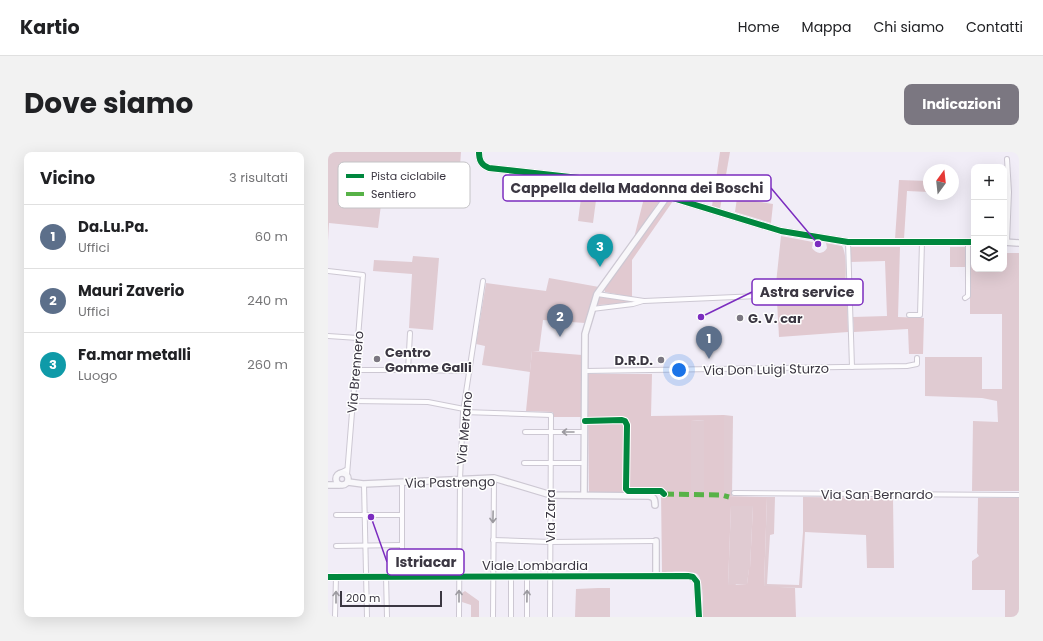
<!DOCTYPE html>
<html lang="it">
<meta charset="utf-8">
<style>
:root{--surface:#fff;--page:#f2f2f2;--text:#202124;--muted:#757577;--line:#e0e0e0;--accent:#7b7781}
body{margin:0;font-family:Poppins,sans-serif;background:var(--page);color:var(--text)}
.controls{position:absolute;right:12px;top:12px;display:grid;overflow:hidden;border-radius:8px;box-shadow:0 4px 16px #0002}
.controls button{width:36px;height:36px;display:grid;place-items:center;padding:0;border:0;border-bottom:1px solid var(--line);background:var(--surface);color:var(--text);font:20px sans-serif}
.compass{position:absolute;left:595px;top:12px;width:36px;height:36px;border-radius:50%;background:var(--surface);box-shadow:0 4px 16px #0002;rotate:15deg}
.scale{position:absolute;left:12px;bottom:10px;width:102px;box-sizing:border-box;padding-left:4px;border:2px solid #3b3742;border-top:0;font-size:11px;line-height:14px;white-space:nowrap;color:#3b3742;-webkit-text-stroke:3px #fff;paint-order:stroke}
.you{position:absolute;left:351px;top:218px;width:14px;height:14px;margin:-10px;border:3px solid #fff;border-radius:50%;background:#1a73e8;box-shadow:0 0 0 6px #1a73e833}
.badge{display:grid;place-items:center;width:26px;height:26px;border-radius:50%;background:var(--accent);color:#fff;font-size:13px;font-weight:700}
.pin{position:absolute;translate:-50% -33px;filter:drop-shadow(0 1px 2px #0008)}
.pin::after{content:'';position:absolute;top:21px;width:14px;height:12px;background:inherit;clip-path:polygon(0 0,100% 0,50% 100%)}
.list{margin:0;padding:0;list-style:none}
h2{display:flex;justify-content:space-between;align-items:center;height:52px;margin:0;padding:0 16px;font-size:17px}
h2 small{font-size:13px;font-weight:400;color:var(--muted)}
.list li{display:grid;grid-template-columns:26px 1fr auto;gap:12px;align-items:center;box-sizing:border-box;height:64px;padding:0 16px;border-top:1px solid var(--line)}
.list b{display:block;font-size:15px;white-space:nowrap}
.list p{margin:0;font-size:13px;white-space:nowrap;color:var(--muted)}
.list em{font-size:13px;font-style:normal;color:var(--muted)}
.icon{flex:none;width:22px;height:22px;fill:none;stroke:currentColor;stroke-width:2;stroke-linecap:round;stroke-linejoin:round}
.map{position:relative;flex:none;width:691px;height:465px;overflow:hidden;border-radius:8px}
header{display:flex;align-items:center;gap:24px;box-sizing:border-box;height:56px;padding:0 20px;background:var(--surface);border-bottom:1px solid var(--line)}
header strong{font-size:19px}
nav{display:flex;gap:22px;margin-inline-start:auto;font-size:14px}
.intro{display:flex;align-items:center;justify-content:space-between;box-sizing:border-box;height:96px;padding:0 24px}
h1{margin:0;font-size:28px}
.button{padding:10px 18px;border-radius:8px;background:var(--accent);color:#fff;font-size:14px;font-weight:700}
main{display:flex;gap:24px;padding:0 24px}
aside{flex:1;background:var(--surface);border-radius:8px;box-shadow:0 4px 16px #0002}
.map>svg:first-child{display:block}
</style>
<header>
<strong>Kartio</strong>
<nav><a>Home</a><a>Mappa</a><a>Chi siamo</a><a>Contatti</a></nav>
</header>
<div class="intro"><h1>Dove siamo</h1><a class="button">Indicazioni</a></div>
<main>
<aside>
<h2>Vicino<small>3 risultati</small></h2>
<ul class="list">
<li><span class="badge" style="background:#5c6f8a">1</span><div><b>Da.Lu.Pa.</b><p>Uffici</p></div><em>60 m</em></li>
<li><span class="badge" style="background:#5c6f8a">2</span><div><b>Mauri Zaverio</b><p>Uffici</p></div><em>240 m</em></li>
<li><span class="badge" style="background:#0f9aa8">3</span><div><b>Fa.mar metalli</b><p>Luogo</p></div><em>260 m</em></li>
</ul>
</aside>
<div class="map">
<svg width="691" height="465" viewBox="0 0 691 465">
<rect width="100%" height="100%" fill="#f1edf7"/>
<g fill="#e0cbd2">
<path d="M 0,0 L 133,0 L 131,29 L 57,22 L 50,76 L 1,71 L 0,89 Z"/>
<path d="M 255,31 L 270,33 L 265,71 L 250,69 Z"/>
<path d="M 453,84 L 485,90 L 484,96 C 488,102 495,103 499,96 L 498,91 L 514,94 C 519,101 518,125 517,134 L 510,137 L 447,141 Z"/>
<rect x="622" y="95" width="15" height="20"/>
<path d="M 642,101 L 646,101 L 646,117 L 676,117 L 676,101 L 691,101 L 691,339 L 644,339 L 645,269 L 670,270 L 669,249 L 654,246 L 597,244 L 597,205 L 654,205 L 654,237 L 674,237 L 674,162 L 642,162 Z"/>
<path d="M 85,104 L 111,106 L 105,178 L 81,176 L 84,122 L 45,119 L 46,108 L 84,110 Z"/>
<path d="M 221,126 L 271,135 L 265,145 L 257,171 L 215,168 L 211,199 L 204,199 L 202,220 L 154,213 L 157,194 L 148,192 L 158,131 L 218,139 Z"/>
<path d="M 271,145 L 302,147 L 304,150 L 302,151 L 270,153 L 268,149 Z"/>
<path d="M 396,263 L 405,264 L 404,344 L 396,344 Z"/>
<path d="M 377,268 L 376,340 L 362,341 L 363,269 Z"/>
<path d="M 439,345 L 447,345 L 446,382 L 442,383 L 439,432 L 471,433 L 475,380 L 475,345 L 565,346 L 566,416 L 539,416 L 538,383 L 477,380 L 474,436 L 436,435 Z"/>
<path d="M 650,346 L 691,346 L 691,465 L 677,465 L 677,438 L 644,438 L 644,409 L 651,404 L 649,401 Z"/>
<path d="M 403,354 L 425,354 L 422,416 L 421,417 L 419,432 L 408,432 L 407,434 L 400,433 Z"/>
<path d="M 270,436 L 282,436 L 282,465 L 247,465 L 248,437 Z"/>
<path d="M 137,439 L 151,449 L 151,465 L 143,465 L 143,453 L 134,450 L 134,441 Z"/>
</g>
<g fill="#e1c9d0" fill-rule="evenodd">
<path d="M 392,0 L 402,0 L 392,57 L 384,54 Z"/>
<path d="M 571,28 L 601,29 L 601,40 L 579,39 L 576,87 L 567,87 Z"/>
<path d="M 317,42 L 331,45 L 332,48 L 306,86 Z"/>
<path d="M 409,46 L 445,52 L 443,71 L 407,60 Z"/>
<path d="M 341,48 L 345,49 L 304,108 L 304,145 L 277,140 L 276,137 L 281,128 Z"/>
<path d="M 522,95 L 572,95 L 570,165 L 596,166 L 595,202 L 581,202 L 580,177 L 526,180 L 525,165 L 559,164 L 557,109 L 522,110 Z"/>
<path d="M 519,143 L 520,180 L 451,185 L 449,149 Z"/>
<path d="M 204,199 L 254,203 L 255,222 L 324,222 L 323,264 L 396,263 L 396,344 L 439,345 L 436,434 L 467,436 L 468,465 L 375,465 C 375,456 376,427 369,422 C 362,418 342,420 334,420 L 333,340 L 261,340 L 260,265 L 225,265 L 225,260 L 198,259 ZM 376,268 L 376,339 L 363,341 L 363,269 ZM 403,354 L 425,354 L 422,416 L 421,416 L 419,432 L 400,433 Z"/>
</g>
<g fill="none" stroke-linecap="round" stroke-linejoin="round">
<g stroke="#cdc8d3" stroke-width="6">
<g id="street">
<path d="M 520,90 L 524,215"/>
<path d="M 679,90 L 681,40 L 679,7"/>
<path d="M 0,119 L 35,123 L 19,323"/>
<path d="M 269,142 L 316,149 L 521,140"/>
<path d="M 637,146 L 640,144 L 640,90"/>
<path d="M 264,157 L 305,152 L 315,149"/>
<path d="M 581,163 L 592,163 L 594,90"/>
<path d="M 0,184 L 30,186"/>
<path d="M 27,218 L 80,218 L 82,181"/>
<path d="M 80,218 L 142,219"/>
<path d="M 257,219 L 579,214 L 589,212 L 589,206"/>
<path d="M 25,249 L 100,250 L 136,257"/>
<path d="M 135,260 L 223,263 L 222,465"/>
<path d="M 197,280 L 256,280"/>
<path d="M 196,311 L 256,311"/>
<path d="M 12,321 L 18,318"/>
<path d="M 36,332 L 39,465"/>
<path d="M 406,341 L 691,343"/>
<path d="M 8,363 L 74,363"/>
<path d="M 165,388 L 222,390 L 328,389"/>
<path d="M 8,394 L 74,393"/>
<path d="M 58,424 L 59,465"/>
<path d="M 74,424 L 74,330"/>
<path d="M 0,425 L 328,424"/>
<path d="M 7,465 L 8,425"/>
<path d="M 131,465 L 132,327 L 135,260 L 155,129"/>
<path d="M 165,465 L 166,326"/>
<path d="M 183,465 L 183,424"/>
<path d="M 199,465 L 199,424"/>
</g>
</g>
<g stroke="#cdc8d3" stroke-width="8">
<g id="secondary">
<path d="M 151,0 C 151,8 153,13 161,16 L 278,29 L 338,44 L 453,79 L 520,90 L 646,90"/>
<path d="M 676,90 L 691,91"/>
<circle cx="14" cy="327" r="6"/>
<path d="M 20,330 L 35,332 L 166,326 L 223,343 L 321,344 C 326,345 327,347 327,353"/>
<path d="M 0,333 L 11,333"/>
<path d="M 256,343 L 257,182 L 269,142 L 336,49 L 338,44"/>
<path d="M 328,389 L 328,424 L 362,424 L 367,427 L 369,430 L 371,465"/>
</g>
</g>
<use href="#street" stroke="#fdfcfe" stroke-width="4"/>
<use href="#secondary" stroke="#f8f7fa" stroke-width="5.5"/>
<path stroke="#57b247" stroke-width="5" stroke-dasharray="10 5" stroke-linecap="butt" d="M 336,342 L 394,343 L 401,345"/>
<g stroke="#fff" stroke-width="8">
<g id="cycleway">
<path d="M 151,0 C 151,8 153,13 161,16 L 278,29 L 338,44 L 453,79 L 520,90 L 646,90"/>
<path d="M 257,269 L 294,268 L 297,269 L 299,273 L 298,337 L 300,339 L 333,339 L 336,342"/>
<path d="M 0,425 L 360,424 L 365,425 L 369,430 L 371,465"/>
</g>
</g>
<use href="#cycleway" stroke="#00873e" stroke-width="6"/>
</g>
<defs><path id="oneway-shaft" d="M-6 0H5M1.5-3L5.5 0L1.5 3" fill="none" stroke-width="1.6" stroke-linecap="round" stroke-linejoin="round"/></defs>
<g stroke="#9c9aa0">
<use href="#oneway-shaft" transform="translate(240 280) rotate(180)"/>
<use href="#oneway-shaft" transform="translate(165 365) rotate(91)"/>
<use href="#oneway-shaft" transform="translate(131 444) rotate(-90)"/>
<use href="#oneway-shaft" transform="translate(199 444) rotate(-89)"/>
<use href="#oneway-shaft" transform="translate(8 445) rotate(-90)"/>
</g>
<g fill="#7b7781" stroke="#fff" stroke-width="1.5">
<circle cx="412" cy="166" r="4"/>
<circle cx="49" cy="207" r="4"/>
<circle cx="333" cy="208" r="4"/>
</g>
<g text-anchor="middle" stroke-width="3" stroke-linejoin="round" paint-order="stroke">
<g font-size="13" font-weight="bold" fill="#3b3742" stroke="#fff" text-anchor="start">
<text x="420" y="171">G. V. car</text>
<text x="57" y="205">Centro<tspan x="57" dy="15">Gomme Galli</tspan></text>
<text x="325" y="213" text-anchor="end">D.R.D.</text>
</g>
<g font-size="13" fill="#3b3742" stroke="#fff">
<text transform="translate(438 217) rotate(-1)" y="5">Via Don Luigi Sturzo</text>
<text transform="translate(27 220) rotate(-85)" y="5">Via Brennero</text>
<text transform="translate(136 276) rotate(-85)" y="5">Via Merano</text>
<text transform="translate(122 330) rotate(-1)" y="5">Via Pastrengo</text>
<text x="549" y="347">Via San Bernardo</text>
<text transform="translate(222 364) rotate(-90)" y="5">Via Zara</text>
<text x="207" y="418">Viale Lombardia</text>
</g>
</g>
<rect x="10" y="10" width="132" height="46" rx="6" fill="#fff" stroke="#c4c3c6" stroke-width="1"/>
<rect x="18" y="22" width="18" height="4" fill="#00873e"/>
<rect x="18" y="40" width="18" height="4" fill="#57b247"/>
<g font-size="11" fill="#3b3742">
<text x="43" y="28">Pista ciclabile</text>
<text x="43" y="46">Sentiero</text>
</g>
<path fill="none" stroke="#7b2cbf" stroke-width="1.5" d="M490 92L443 36M373 165L424 140M43 365L59 410"/>
<g fill="#7b2cbf" stroke="#fff" stroke-width="1.5">
<circle cx="490" cy="92" r="4"/>
<circle cx="373" cy="165" r="4"/>
<circle cx="43" cy="365" r="4"/>
</g>
<g fill="#fff" stroke="#7b2cbf" stroke-width="1.5">
<rect x="175" y="23" width="268" height="26" rx="4"/>
<rect x="424" y="127" width="111" height="26" rx="4"/>
<rect x="59" y="397" width="77" height="26" rx="4"/>
</g>
<g font-size="14" text-anchor="middle" font-weight="bold" fill="#3b3742">
<text x="309" y="41">Cappella della Madonna dei Boschi</text>
<text x="479" y="145">Astra service</text>
<text x="98" y="415">Istriacar</text>
</g>
</svg>
<div class="controls">
<button>+</button>
<button>−</button>
<button><svg class="icon" aria-label="layers" viewBox="0 0 24 24"><path d="M12 4l9 5-9 5-9-5zM3 14l9 5 9-5"/></svg></button>
</div>
<svg class="compass" viewBox="-18 -18 36 36"><path d="M0-13l5 13h-10z" fill="#e53935"/><path d="M0 13l5-13h-10z" fill="#757577"/></svg>
<div class="scale">200 m</div>
<div class="you"></div>
<div class="pin badge" style="left:381px;top:207px;background:#5c6f8a">1</div>
<div class="pin badge" style="left:232px;top:185px;background:#5c6f8a">2</div>
<div class="pin badge" style="left:272px;top:115px;background:#0f9aa8">3</div>
</div>
</main>
